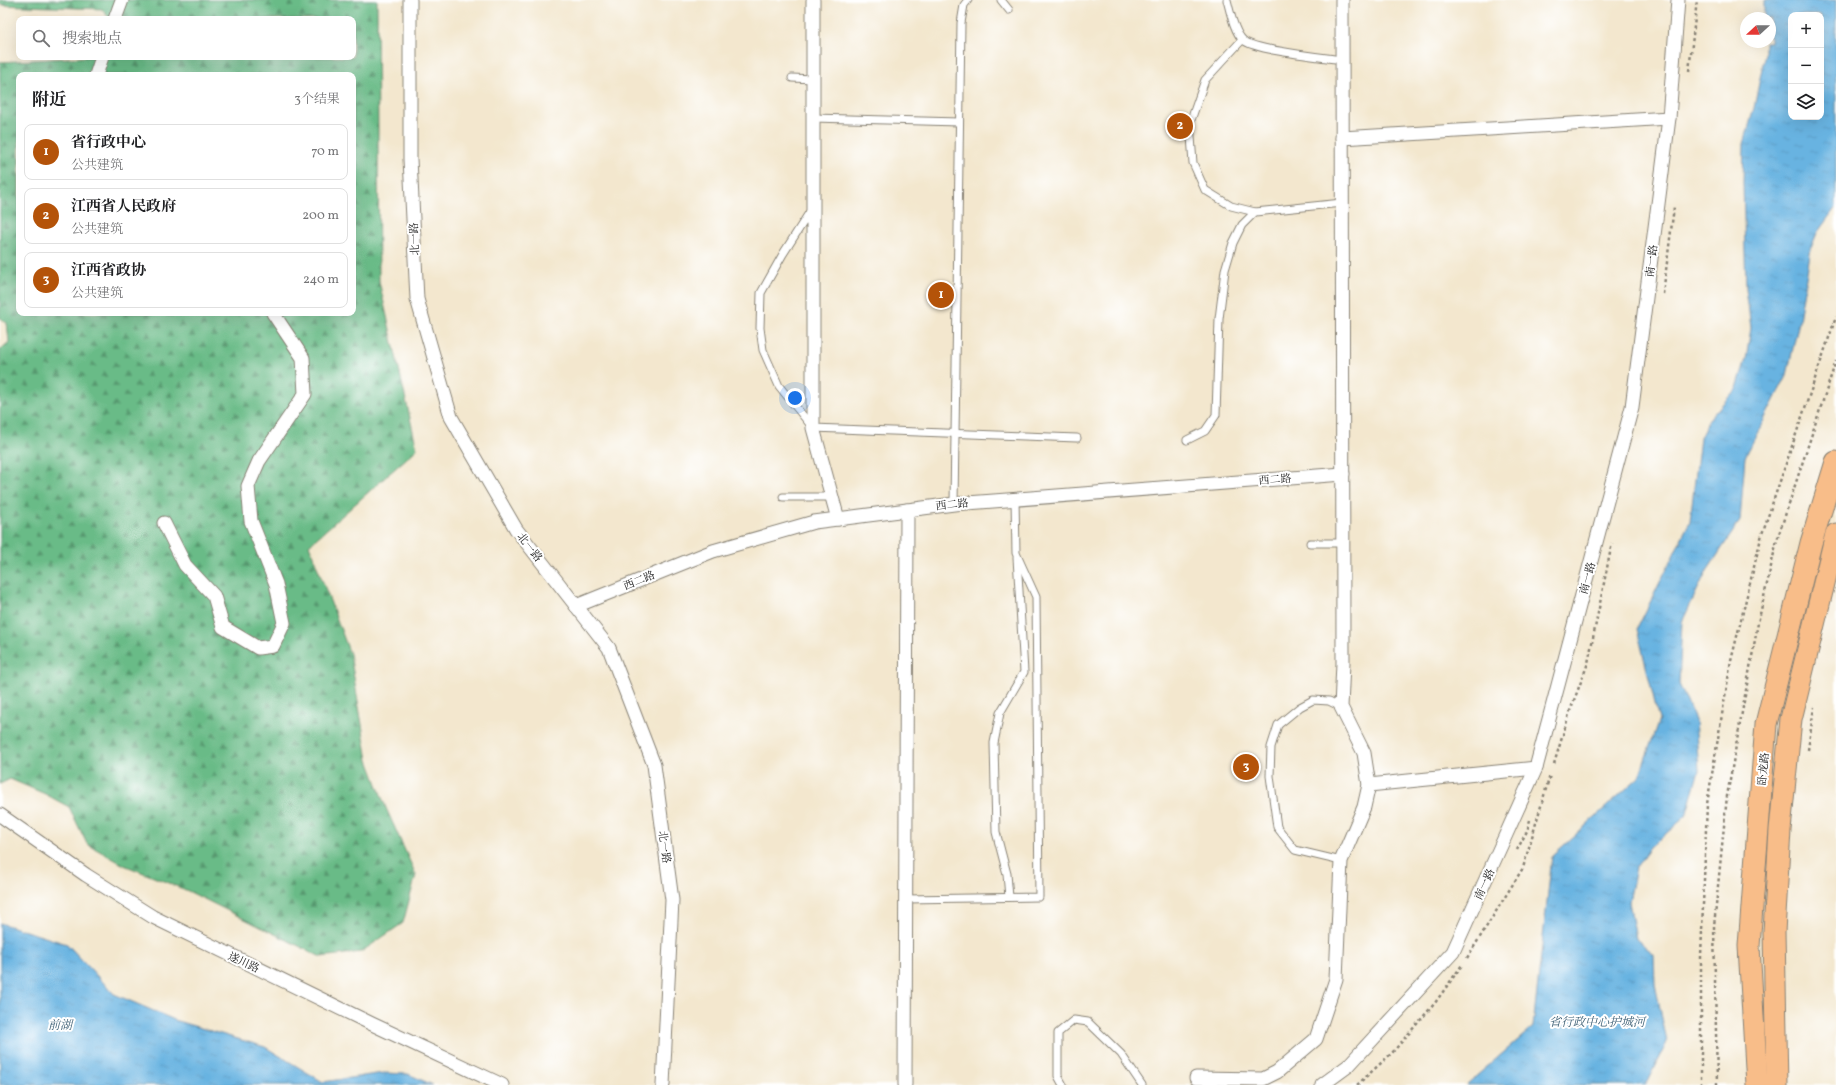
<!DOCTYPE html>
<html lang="zh">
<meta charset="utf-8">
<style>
:root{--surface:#fff;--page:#f6f6f6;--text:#202124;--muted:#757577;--line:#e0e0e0;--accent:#b45309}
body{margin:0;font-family:Vollkorn,"Noto Serif SC",serif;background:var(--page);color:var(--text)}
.controls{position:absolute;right:12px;top:12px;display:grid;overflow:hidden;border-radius:8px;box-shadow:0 4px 16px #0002}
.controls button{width:36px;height:36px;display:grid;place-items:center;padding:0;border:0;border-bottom:1px solid var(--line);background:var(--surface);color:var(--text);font:20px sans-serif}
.compass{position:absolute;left:1740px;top:12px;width:36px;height:36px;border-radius:50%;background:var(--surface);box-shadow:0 4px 16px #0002;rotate:249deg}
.you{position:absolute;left:795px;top:398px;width:14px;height:14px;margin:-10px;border:3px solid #fff;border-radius:50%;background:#1a73e8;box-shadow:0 0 0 6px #1a73e833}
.badge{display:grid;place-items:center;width:26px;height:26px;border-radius:50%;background:var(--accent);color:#fff;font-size:13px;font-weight:700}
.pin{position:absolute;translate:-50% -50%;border:2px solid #fff;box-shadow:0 1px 4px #0006}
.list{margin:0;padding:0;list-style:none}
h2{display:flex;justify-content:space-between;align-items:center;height:52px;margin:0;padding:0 16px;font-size:17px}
h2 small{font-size:13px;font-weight:400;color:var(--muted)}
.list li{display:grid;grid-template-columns:26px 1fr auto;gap:12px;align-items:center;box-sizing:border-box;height:56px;margin:0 8px 8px;padding:0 8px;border:1px solid var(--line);border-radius:8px}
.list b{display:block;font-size:15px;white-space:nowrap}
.list p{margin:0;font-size:13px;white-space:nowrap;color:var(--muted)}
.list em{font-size:13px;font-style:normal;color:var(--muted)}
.icon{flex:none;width:22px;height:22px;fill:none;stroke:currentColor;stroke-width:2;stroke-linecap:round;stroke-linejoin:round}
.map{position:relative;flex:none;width:1836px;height:1085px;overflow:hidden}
.search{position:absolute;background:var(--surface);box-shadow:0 4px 16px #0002;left:16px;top:16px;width:340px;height:44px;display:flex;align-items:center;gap:10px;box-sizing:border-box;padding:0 14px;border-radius:8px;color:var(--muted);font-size:15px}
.panel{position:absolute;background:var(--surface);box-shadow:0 4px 16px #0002;left:16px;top:72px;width:340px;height:244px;border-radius:8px}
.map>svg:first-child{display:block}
</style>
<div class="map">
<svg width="1836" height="1085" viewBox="0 0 1836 1085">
<defs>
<pattern id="forest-firs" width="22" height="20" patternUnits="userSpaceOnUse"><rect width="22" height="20" fill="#69bb87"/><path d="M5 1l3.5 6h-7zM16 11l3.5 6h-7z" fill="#56976e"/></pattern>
<pattern id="water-ripples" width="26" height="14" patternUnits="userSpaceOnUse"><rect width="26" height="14" fill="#68b3e1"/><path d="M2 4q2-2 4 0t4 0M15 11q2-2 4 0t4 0" fill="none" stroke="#5a99c0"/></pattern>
</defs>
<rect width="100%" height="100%" fill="#fff"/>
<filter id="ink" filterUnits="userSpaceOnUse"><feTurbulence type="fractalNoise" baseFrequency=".025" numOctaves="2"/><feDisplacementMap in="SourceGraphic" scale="8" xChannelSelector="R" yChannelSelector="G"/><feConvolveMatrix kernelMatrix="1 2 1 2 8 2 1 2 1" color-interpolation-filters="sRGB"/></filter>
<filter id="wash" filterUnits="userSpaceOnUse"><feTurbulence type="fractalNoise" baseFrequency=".012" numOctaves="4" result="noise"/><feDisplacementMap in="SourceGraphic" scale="16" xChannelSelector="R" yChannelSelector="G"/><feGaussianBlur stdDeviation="0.9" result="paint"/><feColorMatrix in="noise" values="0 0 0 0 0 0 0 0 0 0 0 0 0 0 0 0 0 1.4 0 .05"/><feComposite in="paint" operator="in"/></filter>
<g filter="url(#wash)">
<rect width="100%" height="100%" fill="#f3e7ce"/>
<path fill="url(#forest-firs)" stroke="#426c52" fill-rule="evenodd" d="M 0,0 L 377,0 L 379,281 L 417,449 L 309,545 L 350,654 L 368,760 L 386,808 L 416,875 L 403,923 L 361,952 L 321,957 L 188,891 L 124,865 L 87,844 L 69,807 L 45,794 L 10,779 L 0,784 L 0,350 L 9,342 L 7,323 L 0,318 L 0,62 L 86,57 L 353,57 L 353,19 L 110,19 L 102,9 L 0,5 ZM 19,75 L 353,75 L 353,313 L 19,313 Z"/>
<g fill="url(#water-ripples)" stroke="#42687e" fill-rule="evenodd">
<path d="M 1764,0 L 1836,0 L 1836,207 L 1817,233 L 1811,248 L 1798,326 L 1787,375 L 1745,457 L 1740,521 L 1705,574 L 1682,622 L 1679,684 L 1695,720 L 1699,770 L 1686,816 L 1650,848 L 1636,867 L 1629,902 L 1636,939 L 1654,954 L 1655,984 L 1667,1042 L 1646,1085 L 1466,1085 L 1533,1027 L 1552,856 L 1639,777 L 1659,720 L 1637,629 L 1690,521 L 1700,438 L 1709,419 L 1737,388 L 1746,359 L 1751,328 L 1746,289 L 1743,183 L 1744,143 L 1754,108 L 1765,53 L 1765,42 L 1770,42 L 1770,18 L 1764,18 ZM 1791,15 L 1821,15 L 1821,117 L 1791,117 Z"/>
<path d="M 0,923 L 67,944 L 114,994 L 177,1021 L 265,1047 L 323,1082 L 383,1073 L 408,1074 L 433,1085 L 0,1085 Z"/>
</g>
</g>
<g filter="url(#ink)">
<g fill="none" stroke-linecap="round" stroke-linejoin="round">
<g stroke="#888275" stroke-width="9">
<g id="lane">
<path d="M 1001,0 L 1009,10"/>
<path d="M 1227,0 C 1230,11 1234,32 1243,40 C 1255,51 1323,57 1342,60"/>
<path d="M 1242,40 L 1205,80 L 1190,123 L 1193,163 L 1205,190 L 1231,206 L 1255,212"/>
<path d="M 792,78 L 813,79"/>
<path d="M 813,118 L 959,122"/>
<path d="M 811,210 L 783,254 L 761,293 L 760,328 L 763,350 L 779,386 L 813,428 L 1077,438"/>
<path d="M 1187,440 L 1205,431 L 1216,415 L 1219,319 L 1225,270 L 1233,243 L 1242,225 L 1255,212 L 1342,203"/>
<path d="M 783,497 L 832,497"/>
<path d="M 954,504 L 961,23 L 964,5 L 968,0"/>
<path d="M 1310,543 L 1343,543"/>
<path d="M 1341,707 L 1329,701 L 1313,700 L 1300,707 L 1278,725 L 1271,747 L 1270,776 L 1277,827 L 1295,850 L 1341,861"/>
<path d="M 1009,897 L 1007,874 L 996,832 L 994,743 L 1000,713 L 1024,672 L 1017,558"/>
<path d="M 906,899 L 1039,897 L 1036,597 L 1016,553 L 1015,499"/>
<path d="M 1063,1085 L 1058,1076 L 1058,1033 L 1074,1020 L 1088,1022 L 1121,1054 L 1142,1085"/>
</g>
</g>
<g stroke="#888275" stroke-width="15">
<g id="street">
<path d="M 410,0 L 410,159 L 417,299 L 451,417 L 516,529 L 609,648 L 654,765 L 672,900 L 663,1085"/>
<path d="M 813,0 L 813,428 L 838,519"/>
<path d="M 115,19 L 122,0"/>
<path d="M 96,75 L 102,57"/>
<path d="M 1342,138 L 1669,118"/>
<path d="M 164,523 L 185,565 L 214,596 L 223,627 L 258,648 L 273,646 L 284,623 L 276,584 L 251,521 L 248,486 L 259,461 L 305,394 L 303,358 L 273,313"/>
<path d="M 576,606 L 713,551 L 814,522 L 954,504 L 1343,474"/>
<path d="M 1369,785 L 1536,768"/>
<path d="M 0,815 L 86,875 L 153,917 L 372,1024 L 502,1085"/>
<path d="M 1196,1078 L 1263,1079 L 1277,1072 L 1316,1039 L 1336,979 L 1341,861 L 1364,807 L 1369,785 L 1364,753 L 1341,707 L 1343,663 L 1342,0"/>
<path d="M 905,1085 L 907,510"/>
<path d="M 1322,1085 L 1348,1066 L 1453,952 L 1536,768 L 1632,407 L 1669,118 L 1678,0"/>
</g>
</g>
<g stroke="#888275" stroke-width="23">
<g id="primary">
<path d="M 1757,1085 L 1749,946 L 1766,724 L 1811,543 L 1836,462"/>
<path d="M 1777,1085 L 1774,932 L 1780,830 L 1791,719 L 1836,534"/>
</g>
</g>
<g stroke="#888275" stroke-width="2.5" stroke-dasharray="3 3" stroke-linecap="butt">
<path d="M 1689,71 L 1697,0"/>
<path d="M 1663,294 L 1674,207"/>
<path d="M 1808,750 L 1814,707"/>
<path d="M 1554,764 L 1570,711 L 1588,663 L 1612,543"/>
<path d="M 1517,850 L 1527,831 L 1530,820"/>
<path d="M 1467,958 L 1523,868 L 1550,775"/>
<path d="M 1357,1085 L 1392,1053 L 1435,1003 L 1462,965"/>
<path d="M 1701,1085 L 1701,956 L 1707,804 L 1731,661 L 1762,534 L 1836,317"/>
<path d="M 1717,1085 L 1714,926 L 1727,796 L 1758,623 L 1777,540 L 1836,361"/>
</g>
<use href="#lane" stroke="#fff" stroke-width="7"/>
<use href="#street" stroke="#fff" stroke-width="13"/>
<use href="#primary" stroke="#f8bd89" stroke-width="21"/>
</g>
</g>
<g text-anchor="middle" stroke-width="4" stroke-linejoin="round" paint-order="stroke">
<g font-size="11" fill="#1c1c1c" stroke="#fff">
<text transform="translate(414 239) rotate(-93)" y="4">北一路</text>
<text transform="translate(1651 261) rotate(-83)" y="4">南一路</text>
<text transform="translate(1275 479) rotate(-4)" y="4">西二路</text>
<text transform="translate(952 504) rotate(-6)" y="4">西二路</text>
<text transform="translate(530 547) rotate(52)" y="4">北一路</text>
<text transform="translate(1587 578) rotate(-75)" y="4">南一路</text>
<text transform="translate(639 580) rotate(-22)" y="4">西二路</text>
<text transform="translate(1763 769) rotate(-85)" y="4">卧龙路</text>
<text transform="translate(665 847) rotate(82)" y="4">北一路</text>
<text transform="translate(1484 884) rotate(-65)" y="4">南一路</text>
<text transform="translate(244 962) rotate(25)" y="4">遂川路</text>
</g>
<g font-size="12" font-style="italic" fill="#3e6075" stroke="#fff">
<text x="1597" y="1026">省行政中心护城河</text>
<text x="60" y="1029">前湖</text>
</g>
</g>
</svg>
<div class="controls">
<button>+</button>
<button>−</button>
<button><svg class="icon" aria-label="layers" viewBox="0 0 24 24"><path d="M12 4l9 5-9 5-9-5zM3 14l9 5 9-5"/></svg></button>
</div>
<svg class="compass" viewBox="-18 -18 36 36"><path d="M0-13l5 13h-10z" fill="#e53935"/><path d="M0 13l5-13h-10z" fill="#757577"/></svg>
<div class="you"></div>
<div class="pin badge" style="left:941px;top:295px">1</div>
<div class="pin badge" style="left:1180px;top:126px">2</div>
<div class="pin badge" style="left:1246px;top:767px">3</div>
<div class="search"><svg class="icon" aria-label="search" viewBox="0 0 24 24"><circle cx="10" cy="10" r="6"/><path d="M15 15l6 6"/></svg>搜索地点</div>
<section class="panel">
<h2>附近<small>3个结果</small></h2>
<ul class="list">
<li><span class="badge">1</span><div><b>省行政中心</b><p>公共建筑</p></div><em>70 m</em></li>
<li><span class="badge">2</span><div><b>江西省人民政府</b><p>公共建筑</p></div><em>200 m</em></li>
<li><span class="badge">3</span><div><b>江西省政协</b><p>公共建筑</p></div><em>240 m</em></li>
</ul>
</section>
</div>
